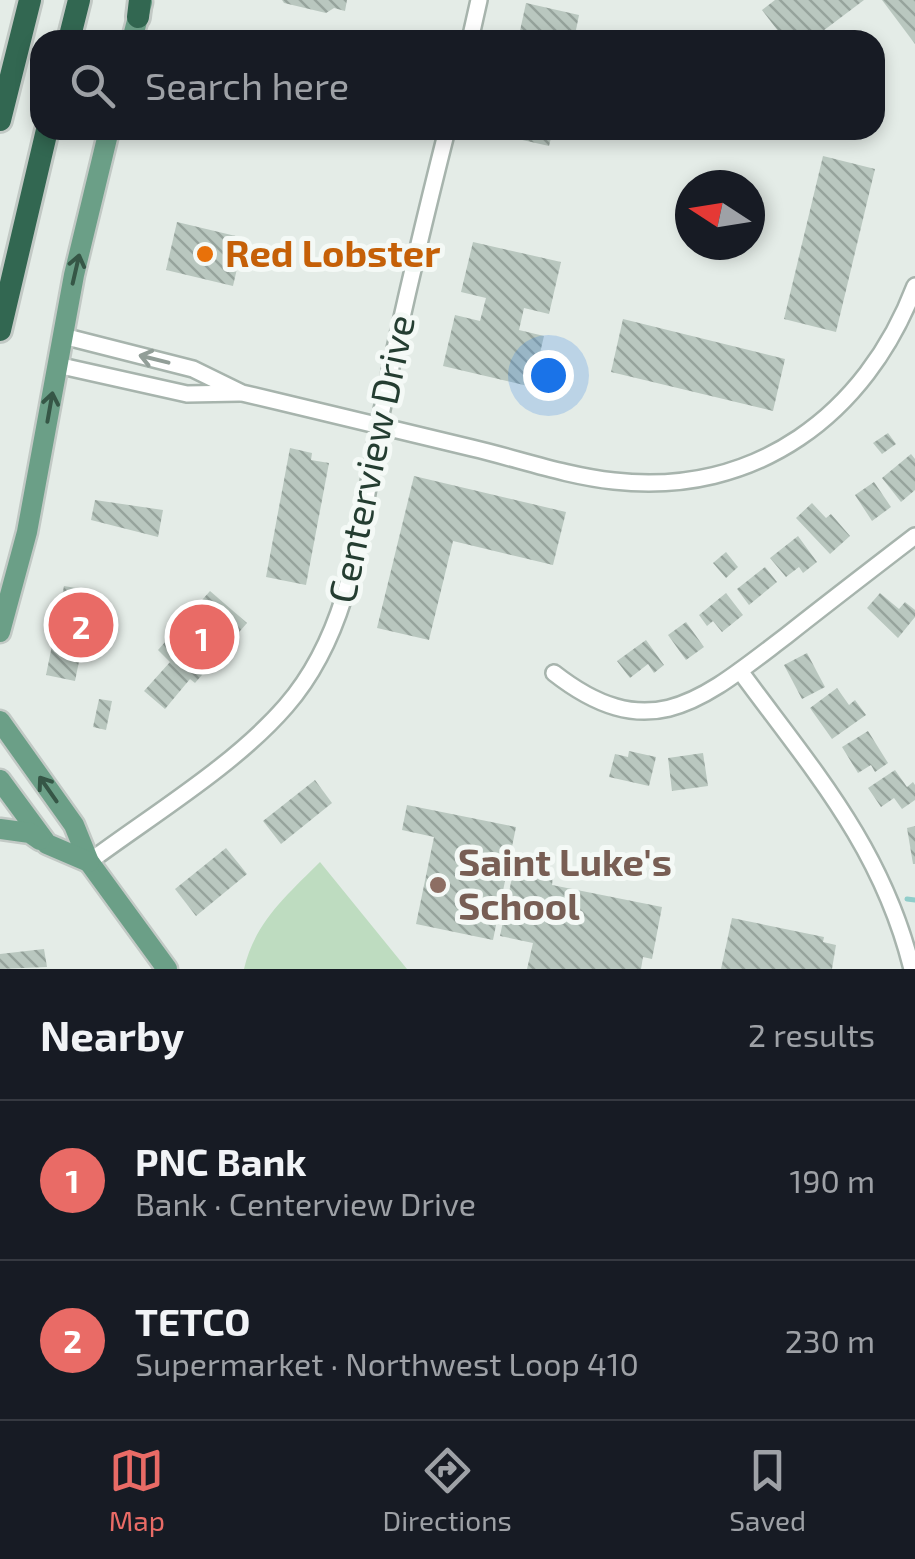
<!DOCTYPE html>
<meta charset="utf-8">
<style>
:root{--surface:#171b24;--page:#242831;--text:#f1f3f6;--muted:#9ea1a6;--line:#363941;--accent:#e96b66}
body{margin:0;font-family:"Exo 2",sans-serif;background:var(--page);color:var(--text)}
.compass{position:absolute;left:675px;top:170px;width:90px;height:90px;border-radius:50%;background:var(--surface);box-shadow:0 5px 15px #0003;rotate:282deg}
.you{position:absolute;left:548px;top:375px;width:35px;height:35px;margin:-25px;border:8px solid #fff;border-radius:50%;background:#1a73e8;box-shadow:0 0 0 15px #1a73e833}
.badge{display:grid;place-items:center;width:65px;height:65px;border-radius:50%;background:var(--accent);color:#fff;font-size:32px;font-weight:700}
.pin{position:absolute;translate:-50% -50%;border:5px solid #fff;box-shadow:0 2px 10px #0006}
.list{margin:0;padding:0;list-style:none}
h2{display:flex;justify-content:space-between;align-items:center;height:130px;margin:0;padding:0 40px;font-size:42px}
h2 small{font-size:32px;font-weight:400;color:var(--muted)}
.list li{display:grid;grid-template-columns:65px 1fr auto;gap:30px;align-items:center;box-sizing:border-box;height:160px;padding:0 40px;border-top:2px solid var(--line)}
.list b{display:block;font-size:38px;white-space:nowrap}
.list p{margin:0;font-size:32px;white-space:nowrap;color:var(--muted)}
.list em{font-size:32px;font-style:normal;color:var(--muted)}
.icon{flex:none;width:55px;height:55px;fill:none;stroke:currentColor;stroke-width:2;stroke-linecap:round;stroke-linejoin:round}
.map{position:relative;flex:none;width:915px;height:969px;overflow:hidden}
.search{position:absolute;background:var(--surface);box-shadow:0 5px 15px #0003;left:30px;right:30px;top:30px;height:110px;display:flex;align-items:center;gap:25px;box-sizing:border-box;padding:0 35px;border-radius:30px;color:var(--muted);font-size:38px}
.sheet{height:450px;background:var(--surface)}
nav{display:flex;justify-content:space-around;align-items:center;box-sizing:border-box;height:140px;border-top:2px solid var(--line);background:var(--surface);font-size:28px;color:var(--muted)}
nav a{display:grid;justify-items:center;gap:5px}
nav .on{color:var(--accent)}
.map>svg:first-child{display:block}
</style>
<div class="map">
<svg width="915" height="969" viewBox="0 0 915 969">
<defs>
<pattern id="building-back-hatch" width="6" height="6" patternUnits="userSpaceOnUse" patternTransform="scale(2.5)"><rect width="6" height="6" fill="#b9c7bf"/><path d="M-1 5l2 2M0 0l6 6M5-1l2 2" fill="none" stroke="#96a39c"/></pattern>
</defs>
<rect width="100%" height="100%" fill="#e4ece7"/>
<path fill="#bedcc0" d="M 320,862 L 407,969 L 244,969 C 255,922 287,895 320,862 Z"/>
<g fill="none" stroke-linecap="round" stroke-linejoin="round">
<path stroke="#90cdca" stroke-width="5" d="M 907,899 L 915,900"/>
</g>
<g fill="url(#building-back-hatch)">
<path d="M 282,0 L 347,0 L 345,11 L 334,8 L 326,13 L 284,3 Z"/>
<path d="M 775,0 L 864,0 L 811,40 L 785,40 L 762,10 Z"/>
<path d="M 882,0 L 915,0 L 915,44 Z"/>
<path d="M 526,3 L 579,15 L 574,40 L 518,40 Z"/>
<path d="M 497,130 L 553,130 L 549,146 L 496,134 Z"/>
<path d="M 823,156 L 875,169 L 836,332 L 784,319 Z"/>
<path d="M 177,222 L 244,238 L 233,286 L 166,270 Z"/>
<path d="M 473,242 L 561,262 L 549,314 L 524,308 L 519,330 L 544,336 L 532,387 L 443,366 L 455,315 L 480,321 L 486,298 L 461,292 Z"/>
<path d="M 623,319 L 785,359 L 773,411 L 611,372 Z"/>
<path d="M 888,433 L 896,444 L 882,454 L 873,443 Z"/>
<path d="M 290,448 L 312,453 L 311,460 L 329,463 L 306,585 L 266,577 Z"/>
<path d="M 911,454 L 915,459 L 915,490 L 901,502 L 882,478 Z"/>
<path d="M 414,476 L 566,512 L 553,565 L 453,541 L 429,640 L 377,628 Z"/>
<path d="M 874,482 L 891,507 L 872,521 L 855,495 Z"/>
<path d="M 95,500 L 163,510 L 158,537 L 91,520 Z"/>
<path d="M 812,503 L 826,518 L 831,514 L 850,536 L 830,554 L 796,518 Z"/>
<path d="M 798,536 L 817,562 L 803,573 L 799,567 L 786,577 L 770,558 Z"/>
<path d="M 726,552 L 738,567 L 726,578 L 713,563 Z"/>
<path d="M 765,567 L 777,582 L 749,605 L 737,589 Z"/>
<path d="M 64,586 L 93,591 L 88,616 L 107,619 L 103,640 L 84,637 L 75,681 L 46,675 Z"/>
<path d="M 210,591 L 247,623 L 195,683 L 190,679 L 165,709 L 144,691 L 170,662 L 158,650 Z"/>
<path d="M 726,593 L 743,615 L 722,632 L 713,621 L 707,626 L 699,615 Z"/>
<path d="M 880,593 L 899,609 L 905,602 L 915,610 L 915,617 L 898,638 L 867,608 Z"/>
<path d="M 686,622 L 704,647 L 686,660 L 668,635 Z"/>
<path d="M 646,640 L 664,665 L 654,673 L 648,664 L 630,678 L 617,661 Z"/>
<path d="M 807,653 L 825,687 L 802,699 L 784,665 Z"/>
<path d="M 837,688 L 849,705 L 855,700 L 866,715 L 832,739 L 810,708 Z"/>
<path d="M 99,699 L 112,701 L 106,730 L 93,727 Z"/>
<path d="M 868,731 L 888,763 L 875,772 L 871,765 L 858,773 L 842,747 Z"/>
<path d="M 629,751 L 656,757 L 649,786 L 609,777 L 615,754 L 628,757 Z"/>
<path d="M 703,753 L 708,786 L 672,791 L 668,758 Z"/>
<path d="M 895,770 L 907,787 L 913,782 L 915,785 L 915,800 L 902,809 L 894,798 L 881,807 L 868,788 Z"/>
<path d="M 315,780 L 332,803 L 281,844 L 263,821 Z"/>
<path d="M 407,805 L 516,827 L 493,940 L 416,924 L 434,837 L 402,830 Z"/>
<path d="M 915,826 L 915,864 L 913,864 L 907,828 Z"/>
<path d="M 226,848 L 247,874 L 196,916 L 175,889 Z"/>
<path d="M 516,858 L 528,860 L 526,870 L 553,876 L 552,885 L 662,907 L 652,959 L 643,957 L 641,969 L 527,969 L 533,943 L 500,936 Z"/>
<path d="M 732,918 L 824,937 L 823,942 L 836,945 L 832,969 L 721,969 Z"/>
<path d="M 44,949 L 47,967 L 0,969 L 0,954 Z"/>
</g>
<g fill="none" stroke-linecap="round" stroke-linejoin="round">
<g stroke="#a7b4ad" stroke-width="20">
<g id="minor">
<path d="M 470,40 L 479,0"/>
<path d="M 63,336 L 193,369 L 242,393 C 319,411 396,430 472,448 C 519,459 566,476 614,481 C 755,497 866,415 915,286"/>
<path d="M 57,365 L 187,394 L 240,393"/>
<path d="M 740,671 C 812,769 882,847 912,969"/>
<path d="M 554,673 C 651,749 704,698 786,636 C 829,602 872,569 915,536"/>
<path d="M 89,862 C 152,815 235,765 286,706 C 358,623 361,508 383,405 C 402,313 424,221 447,130"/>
</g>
</g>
<g stroke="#c2c9c5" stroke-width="25">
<g id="major">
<path d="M 132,40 L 142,2"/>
<path d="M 0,632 L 27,532 L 74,275 L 109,130"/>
<path d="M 0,721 L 74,825 L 89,862 L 167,969"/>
<path d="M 0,780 L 47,844 L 89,862"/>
<path d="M 0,829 L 30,833 L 40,840"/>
</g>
</g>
<g stroke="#c2c9c5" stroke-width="28">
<g id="highway">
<path d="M 138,17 L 140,0"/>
<path d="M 69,40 L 79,0"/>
<path d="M 0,120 L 30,0"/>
<path d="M 0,330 L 47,130"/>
</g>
</g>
<use href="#minor" stroke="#fff" stroke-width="15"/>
<use href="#major" stroke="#6b9f87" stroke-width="20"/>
<use href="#highway" stroke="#326751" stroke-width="22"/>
</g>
<defs><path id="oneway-shaft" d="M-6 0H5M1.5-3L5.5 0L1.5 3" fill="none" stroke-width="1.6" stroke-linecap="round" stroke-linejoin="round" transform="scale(2.5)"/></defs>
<g stroke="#365646">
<use href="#oneway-shaft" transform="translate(76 269) rotate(-77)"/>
<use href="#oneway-shaft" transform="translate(50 407) rotate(-80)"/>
<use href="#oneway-shaft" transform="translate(48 789) rotate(-125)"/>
</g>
<use stroke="#929e98" href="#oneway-shaft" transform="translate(154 359) rotate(-166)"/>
<circle fill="#e8710a" stroke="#f4f9f6" stroke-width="4" cx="205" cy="254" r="10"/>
<circle fill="#8d6e63" stroke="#f4f9f6" stroke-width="4" cx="438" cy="885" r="10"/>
<g text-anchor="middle" stroke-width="10" stroke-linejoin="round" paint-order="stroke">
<g font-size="38" font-weight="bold" fill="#c56008" stroke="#f4f9f6" text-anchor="start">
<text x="225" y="267">Red Lobster</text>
</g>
<g font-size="38" fill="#243d31" stroke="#f4f9f6">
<text transform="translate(372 459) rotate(-78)" y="13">Centerview Drive</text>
</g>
<g font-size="38" font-weight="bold" fill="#785e54" stroke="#f4f9f6" text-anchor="start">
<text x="458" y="876">Saint Luke's<tspan x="458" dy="44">School</tspan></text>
</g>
</g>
</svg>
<svg class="compass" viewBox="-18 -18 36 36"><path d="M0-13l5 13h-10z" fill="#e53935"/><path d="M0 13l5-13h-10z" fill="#9ea1a6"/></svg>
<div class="you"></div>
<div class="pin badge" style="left:202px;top:637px">1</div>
<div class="pin badge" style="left:81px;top:625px">2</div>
<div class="search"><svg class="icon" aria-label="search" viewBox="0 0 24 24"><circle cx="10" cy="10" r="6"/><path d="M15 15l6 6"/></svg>Search here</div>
</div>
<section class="sheet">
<h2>Nearby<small>2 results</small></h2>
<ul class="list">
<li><span class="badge">1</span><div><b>PNC Bank</b><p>Bank · Centerview Drive</p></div><em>190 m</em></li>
<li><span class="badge">2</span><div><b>TETCO</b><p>Supermarket · Northwest Loop 410</p></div><em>230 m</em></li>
</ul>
</section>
<nav>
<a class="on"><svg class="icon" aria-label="map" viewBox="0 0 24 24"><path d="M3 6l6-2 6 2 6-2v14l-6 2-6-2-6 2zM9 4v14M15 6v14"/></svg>Map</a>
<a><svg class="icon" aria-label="directions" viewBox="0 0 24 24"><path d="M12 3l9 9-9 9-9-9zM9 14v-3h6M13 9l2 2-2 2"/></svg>Directions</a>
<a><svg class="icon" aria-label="saved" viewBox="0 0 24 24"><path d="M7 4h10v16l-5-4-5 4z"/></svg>Saved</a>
</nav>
